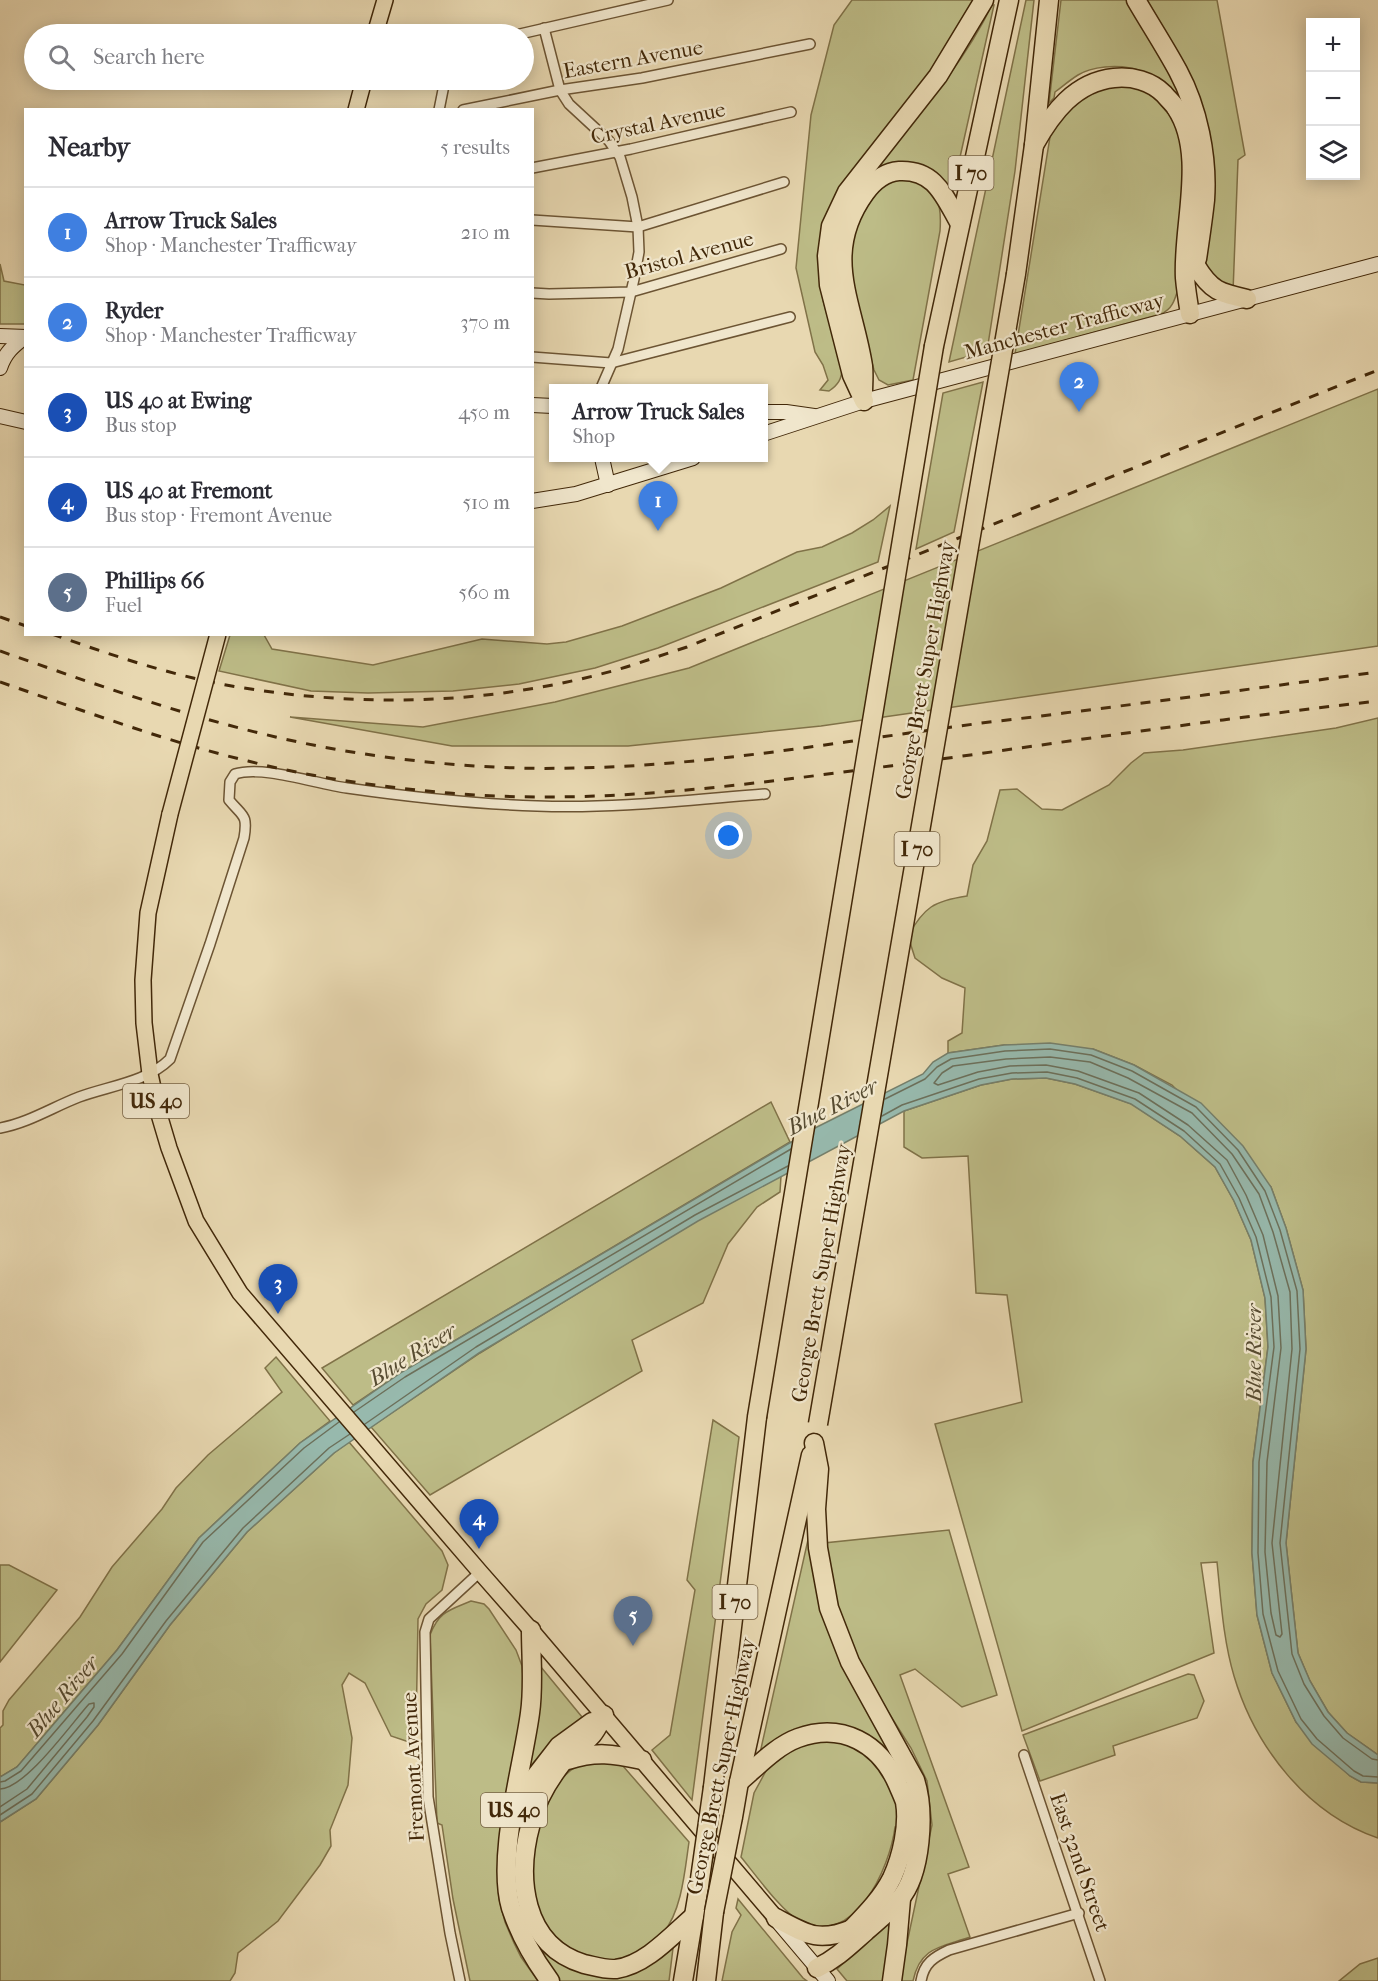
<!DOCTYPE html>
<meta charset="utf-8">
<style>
:root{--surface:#fff;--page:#f2f2f3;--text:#2b2b33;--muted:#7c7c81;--line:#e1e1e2;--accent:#ea580c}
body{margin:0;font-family:"IM FELL French Canon",serif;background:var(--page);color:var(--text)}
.controls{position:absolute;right:18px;top:18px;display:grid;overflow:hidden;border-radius:0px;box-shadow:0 3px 15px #0003}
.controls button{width:54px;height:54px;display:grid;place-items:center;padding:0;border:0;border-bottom:2px solid var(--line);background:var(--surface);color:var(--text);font:30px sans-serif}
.you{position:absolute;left:729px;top:836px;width:21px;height:21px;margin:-15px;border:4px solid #fff;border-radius:50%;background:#1a73e8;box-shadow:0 0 0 9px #1a73e833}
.badge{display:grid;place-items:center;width:39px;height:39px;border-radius:50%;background:var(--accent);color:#fff;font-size:20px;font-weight:700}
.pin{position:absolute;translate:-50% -50px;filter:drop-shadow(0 2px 3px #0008)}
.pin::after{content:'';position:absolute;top:32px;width:21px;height:18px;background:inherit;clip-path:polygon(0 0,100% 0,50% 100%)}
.popup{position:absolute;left:549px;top:384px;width:219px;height:78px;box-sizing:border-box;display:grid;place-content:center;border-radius:0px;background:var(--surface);filter:drop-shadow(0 2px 4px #0005);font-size:20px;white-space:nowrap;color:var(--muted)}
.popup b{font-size:22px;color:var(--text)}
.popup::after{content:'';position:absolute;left:50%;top:100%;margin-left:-12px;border:12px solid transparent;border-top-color:var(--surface)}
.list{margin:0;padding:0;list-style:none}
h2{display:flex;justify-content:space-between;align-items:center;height:78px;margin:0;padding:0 24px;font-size:26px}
h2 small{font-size:20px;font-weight:400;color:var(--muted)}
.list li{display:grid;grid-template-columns:39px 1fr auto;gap:18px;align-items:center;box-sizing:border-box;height:90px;padding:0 24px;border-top:2px solid var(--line)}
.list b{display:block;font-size:22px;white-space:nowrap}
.list p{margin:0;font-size:20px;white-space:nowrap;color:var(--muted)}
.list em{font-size:20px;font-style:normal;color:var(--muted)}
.icon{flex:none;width:33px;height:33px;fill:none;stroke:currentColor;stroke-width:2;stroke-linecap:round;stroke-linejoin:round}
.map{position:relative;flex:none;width:1378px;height:1981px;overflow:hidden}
.search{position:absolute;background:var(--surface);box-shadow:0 3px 15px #0003;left:24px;top:24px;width:510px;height:66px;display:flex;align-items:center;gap:15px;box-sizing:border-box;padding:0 21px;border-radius:33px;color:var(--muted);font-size:22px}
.panel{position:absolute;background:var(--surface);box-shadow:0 3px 15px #0003;left:24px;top:108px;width:510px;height:528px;border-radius:0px}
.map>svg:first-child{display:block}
</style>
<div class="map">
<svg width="1378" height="1981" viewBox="0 0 1378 1981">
<rect width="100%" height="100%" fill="#e8d8b1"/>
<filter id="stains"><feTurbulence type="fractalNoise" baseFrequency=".00333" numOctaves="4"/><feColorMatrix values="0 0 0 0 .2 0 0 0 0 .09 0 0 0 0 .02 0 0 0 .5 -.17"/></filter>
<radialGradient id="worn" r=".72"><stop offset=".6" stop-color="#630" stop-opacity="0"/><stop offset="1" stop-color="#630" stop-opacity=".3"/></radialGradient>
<g fill="#bdbc87" stroke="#807248" stroke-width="1.5">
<path d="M 852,0 L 977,0 L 950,47 L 845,181 L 820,278 L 823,300 L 842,368 C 842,379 838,385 829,391 L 820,390 L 828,380 L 823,365 L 815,352 L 796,268 L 811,115 L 834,25 Z"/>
<path d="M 1026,0 L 1034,0 L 1015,171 L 987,351 L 949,362 Z"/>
<path d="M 1061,0 L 1127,0 L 1166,67 L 1180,94 L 1176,95 C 1152,75 1138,64 1105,67 C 1095,68 1086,70 1078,75 C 1070,80 1063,86 1055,92 L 1054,98 L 1049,103 Z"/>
<path d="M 1147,0 L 1217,0 L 1245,155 L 1238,160 L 1233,292 L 1203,268 L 1207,130 C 1197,79 1172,44 1147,0 Z"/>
<path d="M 992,5 L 994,5 L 952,193 L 936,174 L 868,177 C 912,122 961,69 992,5 Z"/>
<path d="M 1121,82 L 1152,92 L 1175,115 L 1186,152 L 1179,286 C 1175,299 1173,309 1161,314 L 1015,354 L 1050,137 C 1065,95 1082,94 1121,82 Z"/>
<path d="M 911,178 C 916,181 925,183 929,187 C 941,199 941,216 940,231 L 913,380 L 888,385 L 879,380 L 874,370 C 865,336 846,287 850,252 C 851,237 857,222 865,209 C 879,185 883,181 911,178 Z"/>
<path d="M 0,264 L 4,281 L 25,285 L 25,324 L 0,324 Z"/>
<path d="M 983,382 L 954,532 L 916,549 L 943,393 Z"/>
<path d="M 1378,389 L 1378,646 L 821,726 L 628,746 L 452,746 L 290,717 L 423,727 L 555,702 L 689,668 Z"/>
<path d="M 890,506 L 878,562 L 658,648 L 595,668 L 519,684 L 453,691 L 368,693 L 311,691 L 219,671 L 230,635 L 264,635 L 272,649 L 373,665 L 482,639 L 547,644 L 566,642 L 622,626 L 721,588 L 797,552 L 822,547 L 852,533 L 873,520 Z"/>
<path d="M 1378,718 L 1378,1755 L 1347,1733 L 1328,1712 L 1310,1681 L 1298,1653 L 1286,1543 L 1306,1349 L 1303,1290 L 1286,1228 L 1271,1187 L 1172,1085 L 1134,1065 L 1093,1049 L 1004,1045 L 948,1053 L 948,1041 L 962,1033 L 965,988 L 942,978 L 915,958 L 908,936 C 924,907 934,901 967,896 L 973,865 L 987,841 L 1000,790 L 1017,789 L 1042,809 L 1062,810 L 1109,785 L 1131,763 L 1144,753 L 1183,750 L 1336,728 Z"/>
<path d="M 1046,1078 L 1075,1084 L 1132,1104 L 1157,1121 L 1180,1136 L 1215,1167 L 1234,1201 L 1251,1240 L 1265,1298 L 1268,1347 L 1253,1462 L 1252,1553 L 1257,1615 L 1272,1673 L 1296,1722 L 1350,1776 L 1361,1782 L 1378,1783 L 1378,1838 C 1307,1814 1255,1747 1234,1676 C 1223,1639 1221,1600 1217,1562 L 1201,1563 L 1214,1653 L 1022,1731 L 935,1424 L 1022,1402 L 1007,1295 L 976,1293 L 968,1156 L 922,1158 L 904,1147 L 904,1111 L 981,1085 L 1012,1079 Z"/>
<path d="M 771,1102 L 790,1142 L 402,1372 L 353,1405 L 322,1368 Z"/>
<path d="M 781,1176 L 780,1192 L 757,1207 L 728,1244 L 703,1303 L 632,1340 L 642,1371 L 430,1495 L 371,1427 L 480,1353 L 698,1220 Z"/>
<path d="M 276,1357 L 330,1421 L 300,1443 L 199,1538 L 117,1650 L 17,1767 L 0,1777 L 0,1728 L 3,1725 L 3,1711 L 9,1700 L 80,1617 L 112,1567 L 162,1509 L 176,1488 L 208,1455 L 282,1392 L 265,1368 Z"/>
<path d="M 713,1420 L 739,1437 L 692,1800 L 652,1750 L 670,1735 L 695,1590 L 687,1580 Z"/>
<path d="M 349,1442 L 442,1551 L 448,1565 L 442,1590 L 426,1604 L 418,1619 L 416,1732 L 412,1743 L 391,1736 L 365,1683 L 349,1673 L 342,1685 L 352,1738 L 348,1785 L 330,1830 L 331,1846 L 320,1865 L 278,1921 L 238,1953 L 235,1973 L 230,1981 L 0,1981 L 0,1822 L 36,1799 L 98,1725 L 170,1625 L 247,1532 L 334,1453 Z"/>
<path d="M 812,1522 L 815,1561 L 901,1767 L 876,1744 L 794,1730 L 780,1737 L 760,1753 Z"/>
<path d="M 949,1530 L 997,1695 L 962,1707 L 915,1669 L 900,1675 L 969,1867 L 948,1874 L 970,1937 C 941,1947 920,1947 913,1981 L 899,1981 L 932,1825 L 927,1781 L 911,1748 L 854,1658 L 840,1618 L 824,1543 Z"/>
<path d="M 0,1565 L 9,1565 L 57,1590 L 0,1662 Z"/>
<path d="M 471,1601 L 484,1604 L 489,1609 L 516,1650 L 522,1666 L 524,1687 L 524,1704 L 498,1864 L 499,1899 L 505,1922 L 514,1943 L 521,1957 L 538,1981 L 470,1981 L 453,1899 L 442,1825 L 437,1823 L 430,1635 C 439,1611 450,1610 471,1601 Z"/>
<path d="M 536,1661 L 582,1717 L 545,1749 L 528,1769 L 538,1720 Z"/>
<path d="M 1188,1674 L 1194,1675 L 1204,1701 L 1197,1718 L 1113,1746 L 1115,1755 L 1040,1781 L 1023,1735 Z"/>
<path d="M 822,1739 L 852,1744 L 882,1767 L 898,1804 L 899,1825 L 895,1827 C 890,1868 854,1949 800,1921 C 782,1912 755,1874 741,1857 L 754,1793 L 767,1769 L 780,1755 L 793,1745 Z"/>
<path d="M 584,1762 L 615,1762 L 623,1766 L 689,1842 C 685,1869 682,1911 663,1933 C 643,1957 611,1968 581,1957 C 575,1955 569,1948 563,1943 C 550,1933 539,1920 534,1903 C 528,1879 533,1842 542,1818 C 552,1792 558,1775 584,1762 Z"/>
<path d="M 738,1899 L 803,1978 L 807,1981 L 722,1981 L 732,1932 L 741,1915 L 736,1908 Z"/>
<path d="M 522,1910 L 597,1975 L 674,1940 L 669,1981 L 558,1981 L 530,1941 Z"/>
<path d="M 895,1916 L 883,1981 L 847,1981 L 837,1969 Z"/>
<path d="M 1378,1958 L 1378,1981 L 1339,1981 L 1360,1964 Z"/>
</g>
<path fill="#97b9ad" stroke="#757f6b" stroke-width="1.5" d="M 1050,1043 L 1093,1049 L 1134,1065 L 1201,1103 L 1243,1146 L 1271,1187 L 1286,1228 L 1303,1290 L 1306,1349 L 1286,1543 L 1298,1653 L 1310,1681 L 1328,1712 L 1347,1733 L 1378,1755 L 1378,1783 L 1361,1782 L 1350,1776 L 1312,1744 L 1296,1722 L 1272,1673 L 1257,1615 L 1252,1553 L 1253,1462 L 1268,1347 L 1265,1298 L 1251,1240 L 1234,1201 L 1215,1167 L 1180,1136 L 1131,1104 L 1075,1084 L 1046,1078 L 1012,1079 L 981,1085 L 904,1111 L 698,1221 L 479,1353 L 334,1453 L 247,1532 L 170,1625 L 98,1725 L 36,1799 L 0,1822 L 0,1777 L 17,1767 L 117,1650 L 199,1538 L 300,1443 L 402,1372 L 815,1128 L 923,1074 L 933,1062 L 948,1053 L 1004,1045 Z"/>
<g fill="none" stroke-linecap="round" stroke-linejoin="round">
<g stroke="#6c705b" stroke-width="1.5">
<path d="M 1050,1057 L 1090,1062 L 1128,1078 L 1192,1113 L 1232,1154 L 1259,1194 L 1273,1232 L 1290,1292 L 1292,1349 L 1272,1543 L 1282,1634 L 1280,1637 L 1276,1635 L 1271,1613 L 1265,1552 L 1267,1462 L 1281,1348 L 1278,1296 L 1263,1235 L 1246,1195 L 1227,1160 L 1188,1125 L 1139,1093 L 1078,1071 L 1046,1065 L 1010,1066 L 978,1072 L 938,1085 L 934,1083 L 942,1073 L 953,1066 L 1006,1059 Z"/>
<path d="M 885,1099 L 925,1079 L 937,1067 L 951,1059 L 1005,1051 L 1050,1049 L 1091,1055 L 1132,1071 L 1196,1107 L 1238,1150 L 1265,1191 L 1280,1230 L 1297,1291 L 1300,1349 L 1280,1543 L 1292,1654 L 1304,1684 L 1324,1716 L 1343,1738 L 1372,1759 L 1378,1760"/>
<path d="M 882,1116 L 902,1105 L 979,1079 L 1012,1073 L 1047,1072 L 1077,1078 L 1135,1099 L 1184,1131 L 1220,1164 L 1239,1198 L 1256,1237 L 1271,1297 L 1274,1347 L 1259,1462 L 1258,1553 L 1263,1614 L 1278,1671 L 1301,1719 L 1317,1739 L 1354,1771 L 1363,1776 L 1378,1777"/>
<path d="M 354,1412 L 405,1377 L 791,1149"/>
<path d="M 365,1424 L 476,1347 L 695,1215 L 788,1166"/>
<path d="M 0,1782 L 5,1781 L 21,1771 L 122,1654 L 203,1542 L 304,1448 L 339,1422"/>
<path d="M 0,1789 C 26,1788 71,1724 89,1704 L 94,1703 L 94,1707 L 87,1717 L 27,1789 L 0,1807"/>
<path d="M 0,1815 L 32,1794 L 93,1721 L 166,1621 L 243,1528 L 329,1448 L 350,1434"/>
</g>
<g stroke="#6c5433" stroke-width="12">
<g id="minor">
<path d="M 544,28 L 560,90 L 569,104 L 609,141 L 620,157 L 632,197 L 638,227 L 639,252 L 634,279 L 618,349 L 601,388"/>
<path d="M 520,34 L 668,0"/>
<path d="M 439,110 L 445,80"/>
<path d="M 463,110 L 560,90 L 642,78 L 810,44"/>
<path d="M 532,168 L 631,149 L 791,112"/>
<path d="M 532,220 L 638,227 L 784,182"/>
<path d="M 532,293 L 549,294 L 631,292 L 781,249"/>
<path d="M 532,357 L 611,363 L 790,317"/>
<path d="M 0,1128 C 28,1123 53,1107 79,1097 C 109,1086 147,1082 170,1059 L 210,944 L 244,838 C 248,814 243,817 229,800 L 230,782 L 235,774 C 263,765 316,784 347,788 C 410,797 473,804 537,806 C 613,809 689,800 765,794"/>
<path d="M 1024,1755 L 1100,1981"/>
<path d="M 460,1981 L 450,1933 L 428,1797 L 425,1632 L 429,1619 L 480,1572"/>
<path d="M 921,1981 C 924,1963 934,1957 949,1950 L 1079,1913"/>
</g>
</g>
<g stroke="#422809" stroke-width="16">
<g id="secondary">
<path d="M 0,336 L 26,337"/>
<path d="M 0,368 C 5,353 13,346 25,337"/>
<path d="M 532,405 L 553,406"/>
<path d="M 763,412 L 786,412 L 814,416"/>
<path d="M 0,416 L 26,422"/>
<path d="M 763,434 L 864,401 L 1378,264"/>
<path d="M 602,458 L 608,485"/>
<path d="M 532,501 L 576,494 L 693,458"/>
<path d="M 779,1923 L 828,1981"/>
</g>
</g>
<g stroke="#422809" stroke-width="18">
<g id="primary">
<path d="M 375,34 L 385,0"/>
<path d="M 356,110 L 364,80"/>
<path d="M 170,814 L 148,913 L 143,980 L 144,1023 L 150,1074 L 158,1111 L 169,1148 L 196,1221 L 240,1293 L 480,1572 L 531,1630 L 776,1918"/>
</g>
</g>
<g stroke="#422809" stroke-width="21">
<g id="motorway">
<path d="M 1136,0 C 1150,24 1165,47 1178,71 C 1198,108 1208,157 1205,200 C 1203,219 1200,239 1197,259"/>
<path d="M 1034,145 C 1052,113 1075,82 1114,78 C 1132,76 1151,81 1164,94 C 1168,99 1173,103 1176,108 C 1207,154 1182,226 1185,278 C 1186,290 1188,302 1190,314"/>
<path d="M 1196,266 C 1211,291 1220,293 1247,299"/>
<path d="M 1016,274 L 1034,145 L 1049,0"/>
<path d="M 934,346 L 1009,0"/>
<path d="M 863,393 C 863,384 864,375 863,366 C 853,302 821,254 865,193 C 873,182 884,172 899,171 C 935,169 944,196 960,224"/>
<path d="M 864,401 L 852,375 L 829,285 L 827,256 L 831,226 L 847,192 L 938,76 L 984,0"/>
<path d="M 814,1443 L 819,1469 L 816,1509 L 818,1548 L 829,1608 L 850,1662 L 915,1780 C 925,1811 922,1874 899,1900 C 889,1912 876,1922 865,1932 C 849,1946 836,1959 817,1968"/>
<path d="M 531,1630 C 531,1657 534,1686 530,1713 C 523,1766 496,1857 511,1908 C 520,1935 533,1958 550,1981"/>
<path d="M 604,1715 C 600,1722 597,1729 592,1735 C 583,1745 571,1753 562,1763 C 548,1781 536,1801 531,1823 C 516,1877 522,1945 584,1964 C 594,1966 605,1970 616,1969 C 646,1965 672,1935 694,1916"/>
<path d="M 568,1760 C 596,1751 613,1754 642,1760"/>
<path d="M 739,1782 C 757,1767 776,1746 798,1738 C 842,1722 880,1743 898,1785 C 900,1790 903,1796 905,1802 C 909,1825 902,1856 892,1878 C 881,1900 863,1917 846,1935"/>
<path d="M 713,1787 L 757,1417"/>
<path d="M 518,1799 L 559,1746 L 592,1722"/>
<path d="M 733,1817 L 739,1782 L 811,1455"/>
<path d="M 776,1918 C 806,1934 818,1943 852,1929"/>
<path d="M 683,1981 L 699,1886"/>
<path d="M 706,1981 L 714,1912"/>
<path d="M 892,1981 L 897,1945 L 901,1899"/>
</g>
</g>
<use href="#minor" stroke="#f0e6cc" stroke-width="9"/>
<use href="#secondary" stroke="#f0e6cc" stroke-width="14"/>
<use href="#primary" stroke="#e8d8b1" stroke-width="15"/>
<use href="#motorway" stroke="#e8d8b1" stroke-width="18"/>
<g stroke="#422809" stroke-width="3" stroke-dasharray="10 10" stroke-linecap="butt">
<path d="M 0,617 L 26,626"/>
<path d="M 52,634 C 108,654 167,674 226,685 C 350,707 478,706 601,674 C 630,667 658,656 687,647 L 1378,370"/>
<path d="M 0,651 C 117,692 235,734 358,753 C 429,764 503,770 575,768 C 704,766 832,743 960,726 C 994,721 1029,718 1064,713 C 1169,700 1273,686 1378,672"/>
<path d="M 0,682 C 82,710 164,741 248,761 C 314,778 381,787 449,793 C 597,806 743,785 890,766 C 1053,744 1215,719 1378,701"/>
</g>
<g stroke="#422809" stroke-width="18" stroke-linecap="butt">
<path id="primary-bridge" d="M 170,814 L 218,634"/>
</g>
<g stroke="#422809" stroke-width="21" stroke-linecap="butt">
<g id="motorway-bridge">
<path d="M 757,1417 L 934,346"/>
<path d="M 818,1424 L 1016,274"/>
<path d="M 699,1886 L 713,1787"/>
<path d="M 714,1912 L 733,1817"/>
</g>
</g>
<use href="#primary-bridge" stroke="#e8d8b1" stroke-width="15"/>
<use href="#motorway-bridge" stroke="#e8d8b1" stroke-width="18"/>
</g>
<g text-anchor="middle" stroke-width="4.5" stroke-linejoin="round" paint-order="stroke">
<g fill="#f0e6cc" stroke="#766144" stroke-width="1.5">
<rect x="948.5" y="156" width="45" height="34" rx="4.5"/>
<rect x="894.5" y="832" width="45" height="34" rx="4.5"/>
<rect x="123" y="1084" width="66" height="34" rx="4.5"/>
<rect x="712.5" y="1585" width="45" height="34" rx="4.5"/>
<rect x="481" y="1793" width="66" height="34" rx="4.5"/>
</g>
<g font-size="20" font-weight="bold" fill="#422809">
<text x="971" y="180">I 70</text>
<text x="917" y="856">I 70</text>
<text x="156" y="1108">US 40</text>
<text x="735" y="1609">I 70</text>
<text x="514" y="1817">US 40</text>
</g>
<g font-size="21" fill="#422809" stroke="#f0e6cc">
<text transform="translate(633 59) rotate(-10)" y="7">Eastern Avenue</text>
<text transform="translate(658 123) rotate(-12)" y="7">Crystal Avenue</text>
<text transform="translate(689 255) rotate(-15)" y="7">Bristol Avenue</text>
<text transform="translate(1064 326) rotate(-15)" y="7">Manchester Trafficway</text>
<text transform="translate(925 670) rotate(-80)" y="7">George Brett Super Highway</text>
<text transform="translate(821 1273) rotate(-80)" y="7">George Brett Super Highway</text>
<text transform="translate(721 1766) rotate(-78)" y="7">George Brett Super Highway</text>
<text transform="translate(413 1767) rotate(-93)" y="7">Fremont Avenue</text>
<text transform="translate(1080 1862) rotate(71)" y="7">East 32nd Street</text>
</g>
<g font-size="22" font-style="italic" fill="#574c32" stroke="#f0e6cc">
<text transform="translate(832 1106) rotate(-27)" y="8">Blue River</text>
<text transform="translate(1253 1353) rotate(-90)" y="8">Blue River</text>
<text transform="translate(412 1354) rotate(-32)" y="8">Blue River</text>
<text transform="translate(62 1696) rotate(-50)" y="8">Blue River</text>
</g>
</g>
<rect width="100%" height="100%" filter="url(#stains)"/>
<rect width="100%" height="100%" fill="url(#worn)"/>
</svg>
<div class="controls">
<button>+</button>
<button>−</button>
<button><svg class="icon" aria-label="layers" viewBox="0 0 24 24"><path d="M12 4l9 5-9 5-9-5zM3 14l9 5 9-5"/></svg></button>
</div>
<div class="you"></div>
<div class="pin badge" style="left:658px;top:531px;background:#3f7fe0">1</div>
<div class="popup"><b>Arrow Truck Sales</b>Shop</div>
<div class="pin badge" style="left:1079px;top:412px;background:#3f7fe0">2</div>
<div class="pin badge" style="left:278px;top:1314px;background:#1a4fb4">3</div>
<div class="pin badge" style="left:479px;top:1549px;background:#1a4fb4">4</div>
<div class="pin badge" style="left:633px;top:1646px;background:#5c6f8a">5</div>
<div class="search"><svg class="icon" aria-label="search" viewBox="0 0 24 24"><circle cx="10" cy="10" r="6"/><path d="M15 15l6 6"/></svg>Search here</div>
<section class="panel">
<h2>Nearby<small>5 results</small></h2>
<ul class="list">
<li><span class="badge" style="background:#3f7fe0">1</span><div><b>Arrow Truck Sales</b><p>Shop · Manchester Trafficway</p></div><em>210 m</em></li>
<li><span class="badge" style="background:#3f7fe0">2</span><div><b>Ryder</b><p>Shop · Manchester Trafficway</p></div><em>370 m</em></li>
<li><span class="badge" style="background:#1a4fb4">3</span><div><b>US 40 at Ewing</b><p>Bus stop</p></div><em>450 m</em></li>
<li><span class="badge" style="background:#1a4fb4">4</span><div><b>US 40 at Fremont</b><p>Bus stop · Fremont Avenue</p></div><em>510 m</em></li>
<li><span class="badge" style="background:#5c6f8a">5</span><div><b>Phillips 66</b><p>Fuel</p></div><em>560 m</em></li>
</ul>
</section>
</div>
